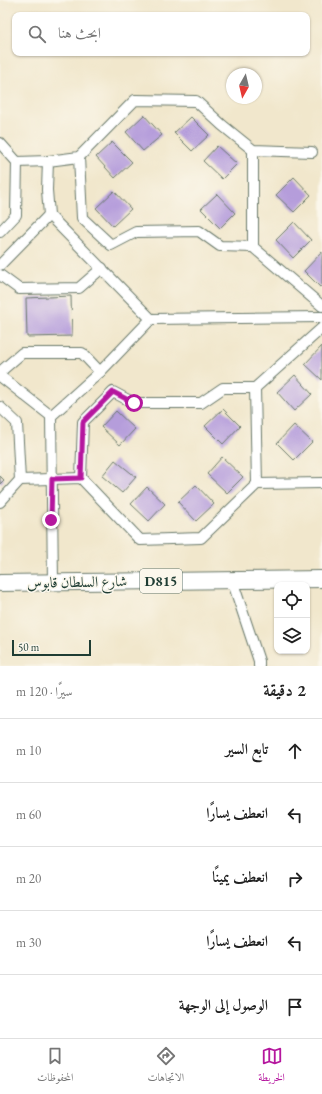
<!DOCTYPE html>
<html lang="ar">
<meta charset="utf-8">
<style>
:root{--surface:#fff;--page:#f6f6f6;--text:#222;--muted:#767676;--line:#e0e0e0;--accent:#b5179e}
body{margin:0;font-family:"EB Garamond",Amiri,serif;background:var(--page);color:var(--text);direction:rtl}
.controls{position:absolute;right:12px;bottom:12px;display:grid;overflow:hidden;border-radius:8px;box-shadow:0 1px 3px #0004}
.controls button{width:36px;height:36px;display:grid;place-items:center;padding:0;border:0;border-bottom:1px solid var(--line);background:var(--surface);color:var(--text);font:20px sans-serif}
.compass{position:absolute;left:226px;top:68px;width:36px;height:36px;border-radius:50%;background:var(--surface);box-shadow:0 1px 3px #0004;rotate:188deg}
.scale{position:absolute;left:12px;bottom:10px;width:79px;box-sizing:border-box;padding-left:4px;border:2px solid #1f3d34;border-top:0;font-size:11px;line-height:14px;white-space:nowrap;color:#1f3d34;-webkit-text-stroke:3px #fbf7ec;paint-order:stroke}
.stop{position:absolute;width:12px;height:12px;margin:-9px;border:3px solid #b5179e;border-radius:50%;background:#fff}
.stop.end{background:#b5179e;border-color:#fff;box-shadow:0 1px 4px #0008}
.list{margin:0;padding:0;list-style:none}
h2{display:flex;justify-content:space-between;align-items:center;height:52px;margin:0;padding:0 16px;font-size:17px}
h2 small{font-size:13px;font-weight:400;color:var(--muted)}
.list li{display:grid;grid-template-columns:26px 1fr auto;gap:12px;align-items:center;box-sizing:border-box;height:64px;padding:0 16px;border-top:1px solid var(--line)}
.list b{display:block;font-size:15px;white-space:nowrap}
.list em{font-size:13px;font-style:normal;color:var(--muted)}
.icon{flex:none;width:22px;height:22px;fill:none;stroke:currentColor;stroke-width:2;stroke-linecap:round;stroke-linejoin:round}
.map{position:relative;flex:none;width:322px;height:666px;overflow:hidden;direction:ltr}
.search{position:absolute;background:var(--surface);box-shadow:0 1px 3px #0004;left:12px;right:12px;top:12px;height:44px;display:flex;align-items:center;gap:10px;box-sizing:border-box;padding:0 14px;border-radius:8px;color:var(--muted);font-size:15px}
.sheet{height:372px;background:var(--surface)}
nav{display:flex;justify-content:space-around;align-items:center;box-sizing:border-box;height:56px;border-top:1px solid var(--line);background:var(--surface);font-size:11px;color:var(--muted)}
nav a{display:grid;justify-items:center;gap:2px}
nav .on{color:var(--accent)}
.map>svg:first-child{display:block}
</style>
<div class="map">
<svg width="322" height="666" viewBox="0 0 322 666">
<rect width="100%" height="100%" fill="#fbf7ec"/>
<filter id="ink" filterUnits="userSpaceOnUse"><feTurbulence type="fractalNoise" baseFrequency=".025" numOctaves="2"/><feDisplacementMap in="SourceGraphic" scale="8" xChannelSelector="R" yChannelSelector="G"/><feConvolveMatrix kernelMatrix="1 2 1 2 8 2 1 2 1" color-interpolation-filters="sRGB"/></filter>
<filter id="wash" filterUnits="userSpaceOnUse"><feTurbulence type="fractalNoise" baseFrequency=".012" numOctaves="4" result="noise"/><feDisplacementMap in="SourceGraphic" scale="16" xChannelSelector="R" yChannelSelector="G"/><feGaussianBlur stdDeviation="0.9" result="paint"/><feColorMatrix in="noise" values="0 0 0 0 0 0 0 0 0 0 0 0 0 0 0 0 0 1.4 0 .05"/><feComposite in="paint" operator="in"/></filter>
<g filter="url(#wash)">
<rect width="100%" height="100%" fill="#f1e7cc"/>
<g id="blocks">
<g fill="#b59ddb">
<path d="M 144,115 L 162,135 L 143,151 L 126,132 Z"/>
<path d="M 191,117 L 209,135 L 192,151 L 174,133 Z"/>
<path d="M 112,142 L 132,162 L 115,178 L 96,157 Z"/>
<path d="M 217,146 L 237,164 L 222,179 L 203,161 Z"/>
<path d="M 294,177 L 311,195 L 294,212 L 276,195 Z"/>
<path d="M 114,191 L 131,209 L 113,226 L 96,208 Z"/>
<path d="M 217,194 L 235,213 L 220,228 L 201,209 Z"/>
<path d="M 294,222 L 311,240 L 293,258 L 276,240 Z"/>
<path d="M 322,252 L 322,285 L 320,287 L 304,271 Z"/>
<path d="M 71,296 L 72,336 L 27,337 L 26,298 Z"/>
<path d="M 322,346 L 322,380 L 305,364 Z"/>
<path d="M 295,375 L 312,394 L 294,411 L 277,392 Z"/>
<path d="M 223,409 L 240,426 L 223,444 L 205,426 Z"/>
<path d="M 116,411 L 135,429 L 120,445 L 101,427 Z"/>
<path d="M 294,425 L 312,442 L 294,460 L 277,443 Z"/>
<path d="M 222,457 L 243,477 L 227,493 L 207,474 Z"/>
<path d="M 115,460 L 136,477 L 122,493 L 102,476 Z"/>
<path d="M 0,476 L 4,480 L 0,484 Z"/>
<path d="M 196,485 L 214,504 L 196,521 L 178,502 Z"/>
<path d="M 147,487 L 165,504 L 149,521 L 131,504 Z"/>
</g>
</g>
</g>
<g filter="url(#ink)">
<use href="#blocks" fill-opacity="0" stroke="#687869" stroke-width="1"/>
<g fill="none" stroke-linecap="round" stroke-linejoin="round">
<g stroke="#687869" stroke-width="12">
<g id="street">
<path d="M 0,143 L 17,162 L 48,161 L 79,157 L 135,100 L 196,101 L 222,125 L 253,150 L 312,152"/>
<path d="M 253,150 L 253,247 L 322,306"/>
<path d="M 79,157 L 82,218 L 111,245 L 136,232 L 199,231 L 220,246 L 253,247"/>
<path d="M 0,232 L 16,215 L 17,162"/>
<path d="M 0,265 L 49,215"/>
<path d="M 0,275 L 19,289 L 79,288 L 102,268"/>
<path d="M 151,319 L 322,317"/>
<path d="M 0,372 L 22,353 L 82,353 L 100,372"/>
<path d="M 0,376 L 51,416 L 100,372 L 151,319 L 49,215 L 47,190 L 48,161"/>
<path d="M 0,407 L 17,423 L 20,480"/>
<path d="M 51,416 L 53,583"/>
<path d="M 81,478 L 83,422 L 113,392 L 134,403 L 201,403 L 223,388 L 255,388"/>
<path d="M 257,484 L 255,388 L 322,328"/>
<path d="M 0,502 L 20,480 L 81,478 L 140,540 L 201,538 L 257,484 L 322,483"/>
<path d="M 232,580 L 259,661 L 259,666"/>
</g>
</g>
<g stroke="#687869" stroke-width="18">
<path id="primary" d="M 0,583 L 322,579"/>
</g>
<use href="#street" stroke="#fff" stroke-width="10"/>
<use href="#primary" stroke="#fff" stroke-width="16"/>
</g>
</g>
<g fill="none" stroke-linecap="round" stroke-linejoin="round" filter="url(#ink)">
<path stroke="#b5179e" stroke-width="5" d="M 51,520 L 52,479 L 81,478 L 83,422 L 113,392 L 134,403"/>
</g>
<g text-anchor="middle" stroke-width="3" stroke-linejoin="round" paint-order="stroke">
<rect fill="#fbf7ec" stroke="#61756b" stroke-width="1" x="140" y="569" width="42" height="24" rx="3"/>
<g font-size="14" font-weight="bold" fill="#1f3d34">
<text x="161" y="586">D815</text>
</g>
<g font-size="15" fill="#1f3d34" stroke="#fbf7ec">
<text transform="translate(77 582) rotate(-1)" y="5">شارع السلطان قابوس</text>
</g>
</g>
</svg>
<div class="controls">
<button><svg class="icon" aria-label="locate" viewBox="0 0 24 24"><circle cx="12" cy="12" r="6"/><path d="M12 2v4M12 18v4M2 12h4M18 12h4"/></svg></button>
<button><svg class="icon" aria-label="layers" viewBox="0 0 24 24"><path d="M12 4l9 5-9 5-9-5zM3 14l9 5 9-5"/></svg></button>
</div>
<svg class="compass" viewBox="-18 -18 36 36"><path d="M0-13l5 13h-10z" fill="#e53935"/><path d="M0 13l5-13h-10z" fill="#767676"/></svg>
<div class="scale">50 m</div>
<div class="stop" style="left:134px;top:403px"></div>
<div class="stop end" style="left:51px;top:520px"></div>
<div class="search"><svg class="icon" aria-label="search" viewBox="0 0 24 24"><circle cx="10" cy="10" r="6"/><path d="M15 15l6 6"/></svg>ابحث هنا</div>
</div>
<section class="sheet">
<h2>2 دقيقة<small>سيرًا · 120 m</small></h2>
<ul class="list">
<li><svg class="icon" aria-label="ahead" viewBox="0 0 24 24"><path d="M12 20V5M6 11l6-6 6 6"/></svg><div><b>تابع السير</b></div><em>10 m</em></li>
<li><svg class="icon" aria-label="left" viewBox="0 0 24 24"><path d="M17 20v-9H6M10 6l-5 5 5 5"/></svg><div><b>انعطف يسارًا</b></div><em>60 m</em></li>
<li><svg class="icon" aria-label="right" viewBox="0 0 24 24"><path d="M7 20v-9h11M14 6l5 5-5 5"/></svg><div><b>انعطف يمينًا</b></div><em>20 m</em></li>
<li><svg class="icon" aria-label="left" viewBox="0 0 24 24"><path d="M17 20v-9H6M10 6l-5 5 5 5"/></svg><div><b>انعطف يسارًا</b></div><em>30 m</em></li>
<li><svg class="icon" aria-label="arrive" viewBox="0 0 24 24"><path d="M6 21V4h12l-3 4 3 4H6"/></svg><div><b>الوصول إلى الوجهة</b></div></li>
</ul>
</section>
<nav>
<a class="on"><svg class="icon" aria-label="map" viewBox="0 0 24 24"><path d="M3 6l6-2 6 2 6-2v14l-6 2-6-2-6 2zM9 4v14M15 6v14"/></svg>الخريطة</a>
<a><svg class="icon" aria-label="directions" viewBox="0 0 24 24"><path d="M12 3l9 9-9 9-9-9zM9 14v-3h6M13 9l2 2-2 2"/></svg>الاتجاهات</a>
<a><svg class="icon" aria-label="saved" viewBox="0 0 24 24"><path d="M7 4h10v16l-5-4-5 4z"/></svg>المحفوظات</a>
</nav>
